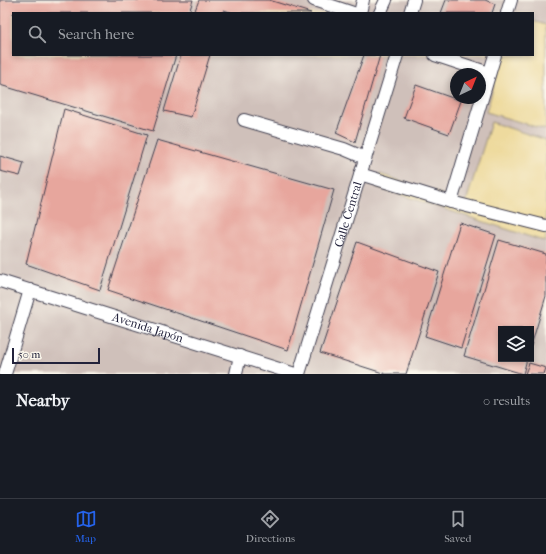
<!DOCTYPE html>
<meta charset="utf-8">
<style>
:root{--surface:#171b24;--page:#20242c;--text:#f1f3f6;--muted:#9ea1a6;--line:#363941;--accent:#2563eb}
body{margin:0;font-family:"IM FELL French Canon",serif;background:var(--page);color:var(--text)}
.controls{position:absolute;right:12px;bottom:12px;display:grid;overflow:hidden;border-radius:0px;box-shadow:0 2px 6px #0003}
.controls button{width:36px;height:36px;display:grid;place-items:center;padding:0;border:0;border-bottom:1px solid var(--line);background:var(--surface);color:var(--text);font:20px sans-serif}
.compass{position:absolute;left:450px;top:68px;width:36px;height:36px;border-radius:50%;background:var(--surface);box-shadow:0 2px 6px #0003;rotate:43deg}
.scale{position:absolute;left:12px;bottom:10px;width:88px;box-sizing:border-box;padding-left:4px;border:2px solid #22223b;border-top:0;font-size:11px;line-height:14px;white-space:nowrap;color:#22223b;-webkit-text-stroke:3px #fbf7ec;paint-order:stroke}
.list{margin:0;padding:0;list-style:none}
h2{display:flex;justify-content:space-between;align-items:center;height:52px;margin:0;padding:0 16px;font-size:17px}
h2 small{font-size:13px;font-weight:400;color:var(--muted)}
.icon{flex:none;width:22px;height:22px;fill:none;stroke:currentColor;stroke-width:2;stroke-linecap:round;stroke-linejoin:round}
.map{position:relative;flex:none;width:546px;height:374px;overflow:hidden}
.search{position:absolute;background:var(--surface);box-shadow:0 2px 6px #0003;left:12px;right:12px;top:12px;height:44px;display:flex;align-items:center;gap:10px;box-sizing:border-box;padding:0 14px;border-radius:0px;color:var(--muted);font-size:15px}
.sheet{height:124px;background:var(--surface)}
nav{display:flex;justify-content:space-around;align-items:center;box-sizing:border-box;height:56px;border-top:1px solid var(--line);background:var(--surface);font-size:11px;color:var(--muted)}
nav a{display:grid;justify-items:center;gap:2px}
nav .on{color:var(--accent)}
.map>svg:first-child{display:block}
</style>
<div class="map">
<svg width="546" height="374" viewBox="0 0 546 374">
<rect width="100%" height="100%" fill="#fbf7ec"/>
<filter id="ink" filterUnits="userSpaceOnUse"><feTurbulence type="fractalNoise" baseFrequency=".025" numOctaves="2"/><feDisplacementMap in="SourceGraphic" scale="8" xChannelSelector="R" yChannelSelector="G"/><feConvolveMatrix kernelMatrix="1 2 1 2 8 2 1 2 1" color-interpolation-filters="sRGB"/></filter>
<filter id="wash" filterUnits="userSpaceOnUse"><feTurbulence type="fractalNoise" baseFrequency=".012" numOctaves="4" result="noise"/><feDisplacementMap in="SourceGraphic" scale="16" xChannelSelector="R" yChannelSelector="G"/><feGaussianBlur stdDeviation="0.9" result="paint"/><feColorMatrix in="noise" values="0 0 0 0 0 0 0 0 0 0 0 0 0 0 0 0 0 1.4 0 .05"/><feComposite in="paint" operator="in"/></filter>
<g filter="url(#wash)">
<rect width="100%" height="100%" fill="#f0e2c2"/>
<path fill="#cfc0ba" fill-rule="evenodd" d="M 0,0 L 546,0 L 546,374 L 0,374 ZM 13,13 L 533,13 L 533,55 L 13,55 ZM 456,74 L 480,74 L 480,98 L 456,98 ZM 501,329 L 531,329 L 531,359 L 501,359 Z"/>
<g fill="#eeda9e" stroke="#887e6c">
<path d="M 533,21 L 546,25 L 546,130 L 486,112 L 503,55 L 533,55 Z"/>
<path d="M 491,122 L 546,140 L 546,242 L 376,187 L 380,174 L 466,202 Z"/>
</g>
<g id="blocks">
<g fill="#e7a69d">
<path d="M 0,0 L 193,0 L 189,13 L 13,13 L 13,55 L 176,55 L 153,131 L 0,85 Z"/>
<path d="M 199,0 L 269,0 L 311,13 L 233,13 L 224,10 L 223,13 L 194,13 Z"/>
<path d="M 446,0 L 485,0 L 495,4 L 492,13 L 441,13 Z"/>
<path d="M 181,55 L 210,55 L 191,117 L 164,111 Z"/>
<path d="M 364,55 L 380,55 L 355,142 L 336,133 Z"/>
<path d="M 416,85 L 461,101 L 449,134 L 404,118 Z"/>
<path d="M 64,109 L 147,135 L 100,290 L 26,264 Z"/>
<path d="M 157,140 L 334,190 L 288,350 L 108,290 Z"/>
<path d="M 0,156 L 24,163 L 20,176 L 0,171 Z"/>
<path d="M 460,223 L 496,235 L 461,348 L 425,336 Z"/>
<path d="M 499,240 L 546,254 L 546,296 L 531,346 L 531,329 L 501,329 L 501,359 L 527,359 L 523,374 L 464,356 Z"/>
<path d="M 357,242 L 439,272 L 406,374 L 386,374 L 320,353 Z"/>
<path d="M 529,363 L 546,368 L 544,374 L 525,374 Z"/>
</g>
</g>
</g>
<g filter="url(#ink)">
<use href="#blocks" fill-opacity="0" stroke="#413f4f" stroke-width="1"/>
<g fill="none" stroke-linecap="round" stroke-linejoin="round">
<g stroke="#413f4f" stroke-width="14">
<g id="minor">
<path d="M 314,0 L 353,13"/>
<path d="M 360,13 L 363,0"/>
<path d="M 380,13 L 386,0"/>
<path d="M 410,13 L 414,0"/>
<path d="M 507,13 L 511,0"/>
<path d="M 435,55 L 489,73"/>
<path d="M 244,120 L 344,149 L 365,158"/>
<path d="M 360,174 L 451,202 L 546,226"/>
<path d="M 451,202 L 495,55"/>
<path id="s1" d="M 0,281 L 295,374"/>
<path d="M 5,374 L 30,290"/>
<path d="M 236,374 L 240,356"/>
<path id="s2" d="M 299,374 L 397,55"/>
</g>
</g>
<use href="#minor" stroke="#fff" stroke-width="12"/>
</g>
</g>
<g text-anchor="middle" stroke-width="4" stroke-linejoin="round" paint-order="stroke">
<g font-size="12" fill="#22223b" stroke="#fbf7ec">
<text dy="4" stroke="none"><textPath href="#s2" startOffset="167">Calle Central</textPath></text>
<text dy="4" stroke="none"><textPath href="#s1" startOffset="155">Avenida Japón</textPath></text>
</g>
</g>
</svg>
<div class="controls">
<button><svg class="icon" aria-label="layers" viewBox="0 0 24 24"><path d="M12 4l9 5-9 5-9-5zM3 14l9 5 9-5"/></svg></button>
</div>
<svg class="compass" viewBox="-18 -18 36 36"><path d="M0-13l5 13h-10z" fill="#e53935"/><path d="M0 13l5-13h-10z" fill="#9ea1a6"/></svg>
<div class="scale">50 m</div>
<div class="search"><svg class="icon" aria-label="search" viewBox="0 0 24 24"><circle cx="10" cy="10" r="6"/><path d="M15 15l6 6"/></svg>Search here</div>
</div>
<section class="sheet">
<h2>Nearby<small>0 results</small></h2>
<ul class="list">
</ul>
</section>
<nav>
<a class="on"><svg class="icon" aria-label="map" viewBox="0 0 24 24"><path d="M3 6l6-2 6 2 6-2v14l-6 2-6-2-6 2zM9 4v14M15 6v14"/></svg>Map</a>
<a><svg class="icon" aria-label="directions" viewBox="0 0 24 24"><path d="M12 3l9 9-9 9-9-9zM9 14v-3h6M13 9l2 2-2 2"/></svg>Directions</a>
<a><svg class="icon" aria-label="saved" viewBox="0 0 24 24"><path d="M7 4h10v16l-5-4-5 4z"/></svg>Saved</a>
</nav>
